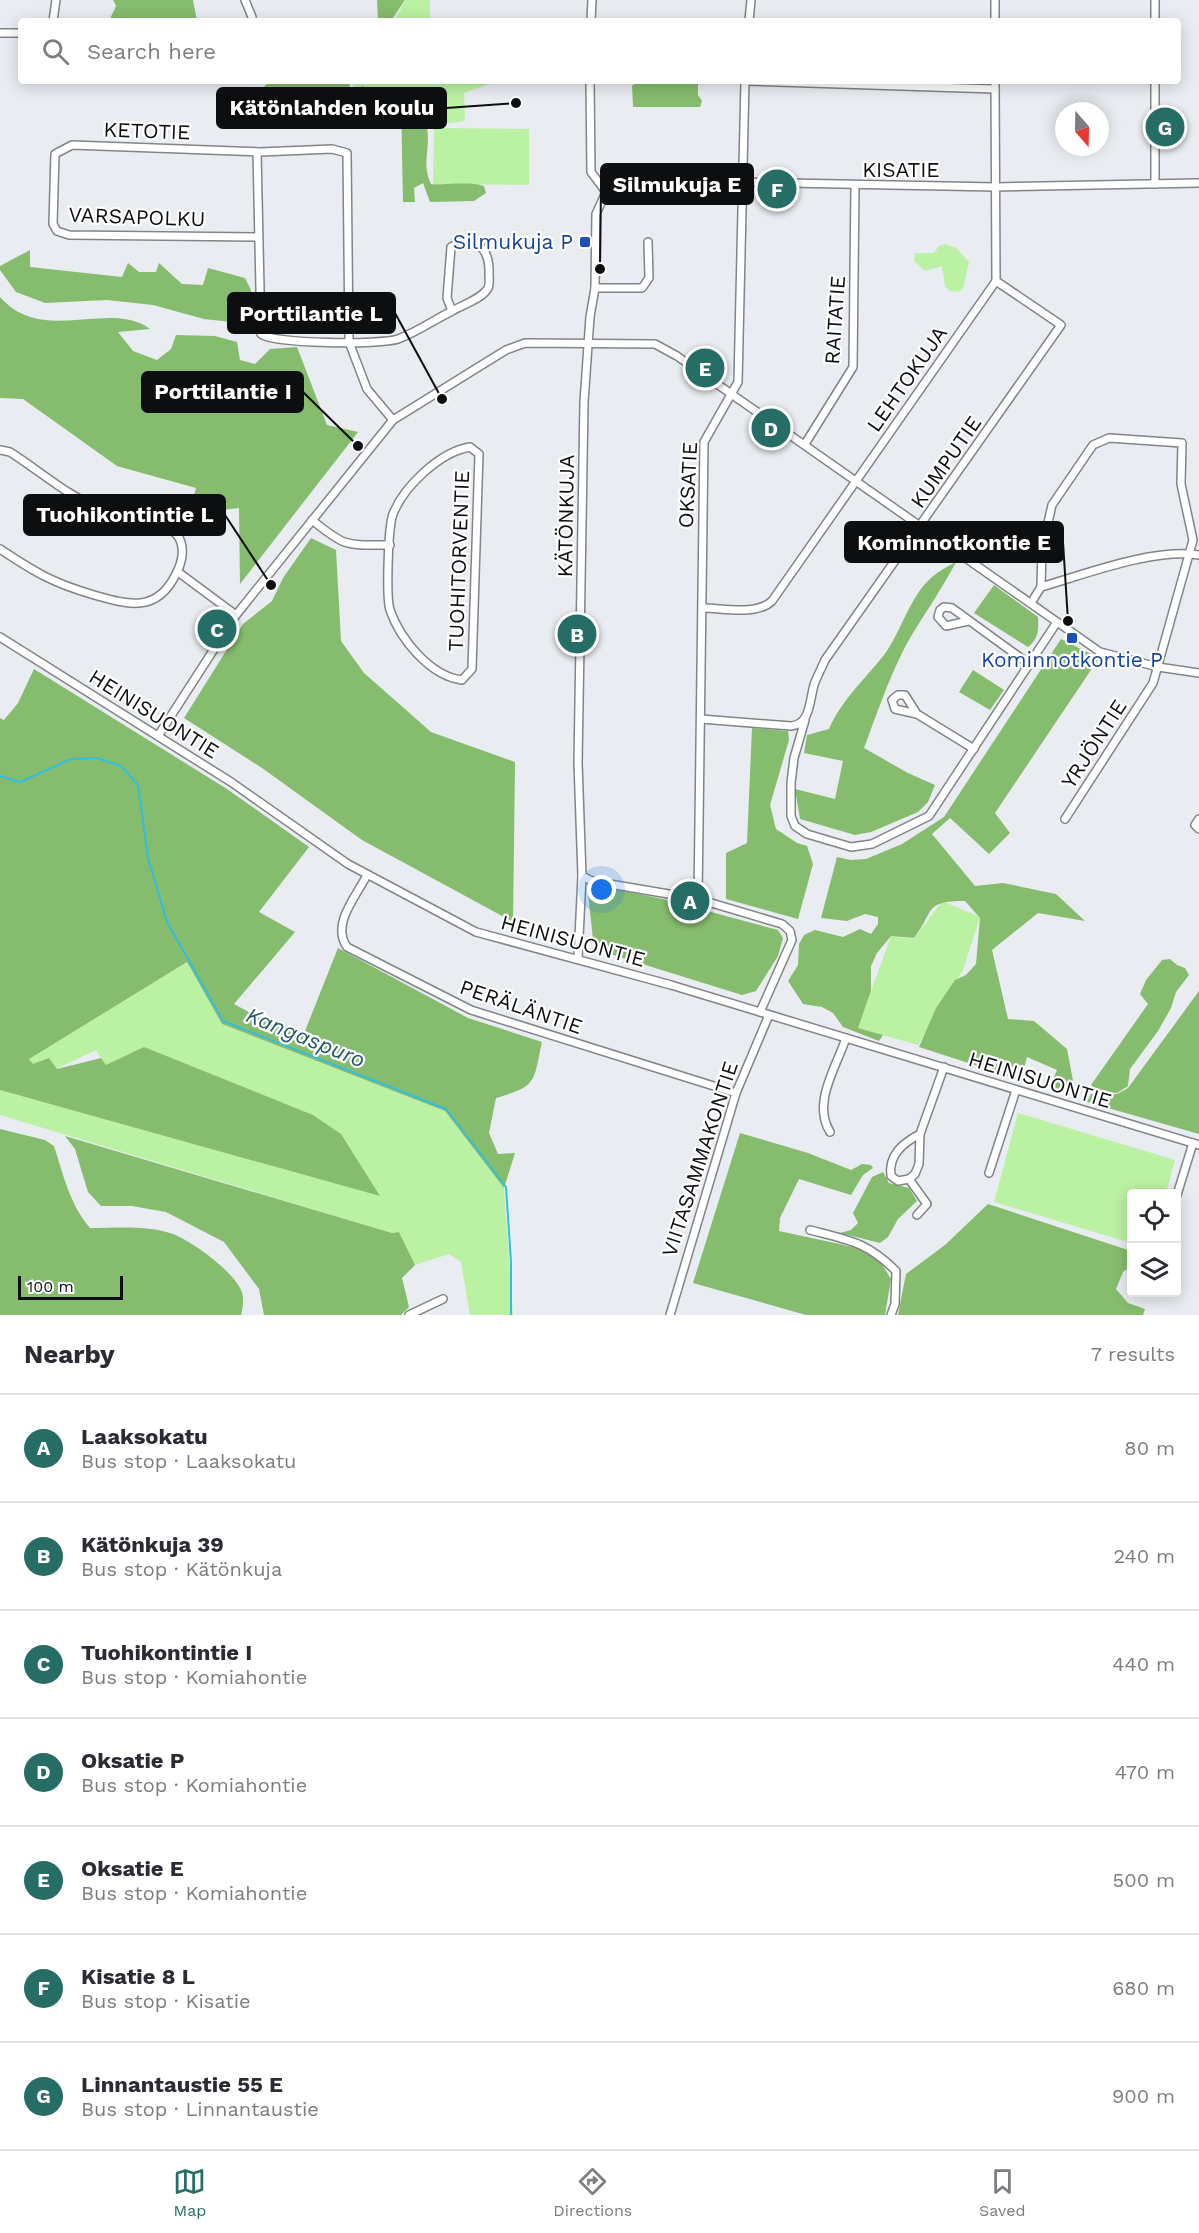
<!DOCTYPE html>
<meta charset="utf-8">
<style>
:root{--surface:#fff;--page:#f2f2f3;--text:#2b2b33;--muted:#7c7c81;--line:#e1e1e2;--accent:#266e65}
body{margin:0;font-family:"Work Sans",sans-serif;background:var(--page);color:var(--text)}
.controls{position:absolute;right:18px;bottom:18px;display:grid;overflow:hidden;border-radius:6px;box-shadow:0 3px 15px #0003}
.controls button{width:54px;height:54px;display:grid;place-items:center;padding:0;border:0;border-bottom:2px solid var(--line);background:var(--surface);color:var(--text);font:30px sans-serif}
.compass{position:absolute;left:1055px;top:102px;width:54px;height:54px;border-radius:50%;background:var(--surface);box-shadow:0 3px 15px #0003;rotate:160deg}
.scale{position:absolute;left:18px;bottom:15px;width:105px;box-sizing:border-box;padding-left:6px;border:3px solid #0d0e10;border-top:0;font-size:16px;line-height:21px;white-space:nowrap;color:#0d0e10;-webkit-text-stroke:4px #fff;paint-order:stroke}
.you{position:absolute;left:602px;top:890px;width:21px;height:21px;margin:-15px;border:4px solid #fff;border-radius:50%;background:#1a73e8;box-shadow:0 0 0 9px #1a73e833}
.badge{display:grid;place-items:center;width:39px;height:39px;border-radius:50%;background:var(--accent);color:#fff;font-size:20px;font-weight:700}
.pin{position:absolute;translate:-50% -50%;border:3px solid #fff;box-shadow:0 2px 6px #0006}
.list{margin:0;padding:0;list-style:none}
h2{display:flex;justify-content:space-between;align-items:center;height:78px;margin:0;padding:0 24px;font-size:26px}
h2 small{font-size:20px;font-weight:400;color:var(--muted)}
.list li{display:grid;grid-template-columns:39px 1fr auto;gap:18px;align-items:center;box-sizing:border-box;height:108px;padding:0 24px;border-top:2px solid var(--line)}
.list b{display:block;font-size:22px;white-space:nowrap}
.list p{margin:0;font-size:20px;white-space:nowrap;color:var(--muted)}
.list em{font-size:20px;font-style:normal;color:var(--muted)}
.icon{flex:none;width:33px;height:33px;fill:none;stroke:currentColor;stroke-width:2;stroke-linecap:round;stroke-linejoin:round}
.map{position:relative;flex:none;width:1199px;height:1315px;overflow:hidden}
.search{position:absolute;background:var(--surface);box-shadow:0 3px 15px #0003;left:18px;right:18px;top:18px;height:66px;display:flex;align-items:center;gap:15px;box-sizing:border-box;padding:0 21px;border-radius:6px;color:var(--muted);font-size:22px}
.sheet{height:834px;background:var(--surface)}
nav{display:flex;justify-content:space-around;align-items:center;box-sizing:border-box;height:84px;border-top:2px solid var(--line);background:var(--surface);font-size:16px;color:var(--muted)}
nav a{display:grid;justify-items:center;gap:3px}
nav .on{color:var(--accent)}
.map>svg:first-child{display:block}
</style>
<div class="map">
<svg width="1199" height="1315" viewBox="0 0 1199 1315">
<rect width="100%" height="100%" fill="#e9ecf1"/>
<g fill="#bbf1a3">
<path d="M 406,0 L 430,0 L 430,21 L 394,21 Z"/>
<path d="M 351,81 L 491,81 L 491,83 L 464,93 L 465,121 L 432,125 L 399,93 L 358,94 Z"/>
<path d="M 434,128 L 529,129 L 529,185 L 433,184 Z"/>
<path d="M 945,244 L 956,248 L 969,262 L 963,288 L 959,292 L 950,291 L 945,286 L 942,266 L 925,271 L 914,261 L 915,253 L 934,253 L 939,246 Z"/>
<path d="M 942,901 L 980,917 L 963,970 L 918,1045 L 858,1028 L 891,936 L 914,939 Z"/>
<path d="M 187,962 L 222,1024 L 445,1111 L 504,1188 L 513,1315 L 470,1315 L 461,1262 L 449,1254 L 415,1265 L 399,1232 L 392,1233 L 0,1115 L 0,1090 L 380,1195 L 106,1066 L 96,1050 L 56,1069 L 33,1064 L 29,1058 Z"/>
<path d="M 1018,1113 L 1175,1160 L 1166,1193 L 1132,1194 L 1131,1243 L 994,1202 Z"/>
</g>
<g fill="#86bc6d">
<path d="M 113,0 L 193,0 L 197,21 L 109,21 L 116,6 Z"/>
<path d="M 377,0 L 405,0 L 391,21 L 378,21 Z"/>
<path d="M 269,81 L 349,81 L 352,99 L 272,99 L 264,87 Z"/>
<path d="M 637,81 L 698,81 L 698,95 L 702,101 L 700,107 L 633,107 L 632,86 Z"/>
<path d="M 362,86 C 388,94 428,103 428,137 C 428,155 423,167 431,184 C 446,185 471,181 484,186 L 486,193 L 474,201 L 430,202 L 423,183 L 414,188 L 415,202 L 403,202 L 401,100 L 356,99 Z"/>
<path d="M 30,250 L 30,267 L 122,277 L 128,263 L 139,272 L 156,272 L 159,263 L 182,284 L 203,285 L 208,268 L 245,278 L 251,290 L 249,324 L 204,319 L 153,305 L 107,300 L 45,303 L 16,292 L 0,270 L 0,266 Z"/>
<path d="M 0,297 C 43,346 110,299 150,329 L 118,332 L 133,351 L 157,360 L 171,349 L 176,335 L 215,336 L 237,342 L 240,360 L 255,364 L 270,349 L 297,347 L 327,425 L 358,432 L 240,584 L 239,508 L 189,514 L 196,488 L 117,466 L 23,399 L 0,398 Z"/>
<path d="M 311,538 L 336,550 L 341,641 L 364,673 L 431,732 L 515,762 L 513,922 L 362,840 L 262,768 L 184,718 L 243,624 L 272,601 L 283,578 Z"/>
<path d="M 956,562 C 941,591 922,617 906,645 C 889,678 877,713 864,748 L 908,773 L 935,785 L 928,802 L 918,812 L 871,832 L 855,835 L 800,819 L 795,789 L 835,799 L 843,761 L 804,753 L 807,735 L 829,729 C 841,701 865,679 884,655 C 902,631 909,597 932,577 C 939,571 948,566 956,562 Z"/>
<path d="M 994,585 L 1038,617 C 1039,630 1038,639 1028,647 L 974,613 Z"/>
<path d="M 1061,639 L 1099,658 L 995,813 L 1010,833 L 989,854 L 950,818 L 932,834 L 975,886 L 1003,883 L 1056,894 L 1085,921 L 1038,913 L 992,950 L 1008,1019 L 1034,1021 L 1067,1049 L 1074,1086 L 1070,1095 L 1049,1088 L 1057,1070 L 1027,1057 L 1021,1080 L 919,1047 L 936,1008 L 955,980 L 966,975 L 976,964 L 980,918 L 965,901 C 923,901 935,911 914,938 L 891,936 L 877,953 L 871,966 L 871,991 L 858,1028 L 883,1035 L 879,1041 L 843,1027 L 833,1013 L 822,1007 L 803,1004 L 788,981 L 798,965 L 799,944 L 804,935 L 815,930 L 843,937 L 860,929 L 871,934 L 878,924 L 878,917 L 865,914 L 847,921 L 821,918 L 837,857 L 851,860 L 866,859 L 902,844 L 944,817 Z"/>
<path d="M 34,669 L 227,789 L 309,847 L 259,912 L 295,932 L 234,1004 L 267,1022 L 303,1036 L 338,948 L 468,1018 L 542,1042 C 533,1082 538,1086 496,1098 L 489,1133 L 498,1154 L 515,1153 L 504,1188 L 445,1111 L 222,1024 L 187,962 L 29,1059 L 33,1064 L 49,1058 L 57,1069 L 101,1058 L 106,1065 L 144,1047 L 313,1115 L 341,1134 L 380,1196 L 0,1090 L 0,718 L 4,720 L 18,703 Z"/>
<path d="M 973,670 L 1004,690 L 990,710 L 959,692 Z"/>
<path d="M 752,728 L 788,731 L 789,740 L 770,805 L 776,829 L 797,843 L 807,846 L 813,864 L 798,919 L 726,899 L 726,853 L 747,843 Z"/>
<path d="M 618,890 L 663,899 L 778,930 L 783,938 L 778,956 L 756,991 L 742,995 L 594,949 L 588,893 Z"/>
<path d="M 1170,959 L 1177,965 L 1185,968 L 1189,975 L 1176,992 L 1171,1008 L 1158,1031 L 1130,1069 L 1128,1086 L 1117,1093 L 1098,1092 L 1091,1085 L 1148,1004 L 1140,994 L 1146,980 L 1162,960 Z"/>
<path d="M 1199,991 L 1199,1134 L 1087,1102 L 1091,1094 L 1117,1094 L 1128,1088 Z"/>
<path d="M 0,1129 L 45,1140 L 54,1146 C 63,1174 70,1205 90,1228 C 116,1228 148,1225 173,1234 C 193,1242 230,1269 240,1288 C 245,1296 243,1307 241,1315 L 0,1315 Z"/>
<path d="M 740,1133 L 808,1153 L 851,1170 L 862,1164 L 871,1165 L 873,1168 L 863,1175 L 851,1195 L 799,1179 L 780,1218 L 779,1231 L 867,1250 L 877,1256 L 891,1279 L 885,1315 L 806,1315 L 693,1283 Z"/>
<path d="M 65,1136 L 392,1233 L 399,1232 L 415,1265 L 402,1278 L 409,1307 L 401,1315 L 264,1315 L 259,1289 L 224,1242 L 166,1212 L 132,1206 L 101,1206 L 88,1192 L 75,1149 Z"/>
<path d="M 883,1172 L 889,1183 L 909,1188 L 917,1201 L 898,1219 L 888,1237 L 880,1243 L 840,1233 L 851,1230 L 858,1223 L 853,1213 L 872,1177 Z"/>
<path d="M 988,1204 L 1131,1251 L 1131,1266 L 1123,1272 L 1116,1289 L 1128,1303 L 1145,1309 L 1143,1315 L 898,1315 L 906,1274 L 945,1245 Z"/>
</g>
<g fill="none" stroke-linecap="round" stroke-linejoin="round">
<path stroke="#31bedf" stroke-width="2" d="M 0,776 L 20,782 L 71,759 L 97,758 L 121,766 L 138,785 L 148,858 L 167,922 L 223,1021 L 446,1109 L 506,1187 L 511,1262 L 511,1315"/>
<g stroke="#818488" stroke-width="10">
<g id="minor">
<path d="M 245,0 L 252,17"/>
<path d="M 995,0 L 995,21"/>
<path d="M 1155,0 L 1155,21"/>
<path d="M 53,21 L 56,0"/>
<path d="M 591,21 L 592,0"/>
<path d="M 749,21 L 751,0"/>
<path d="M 0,33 L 21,33"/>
<path d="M 590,81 L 591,172 L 606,192"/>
<path d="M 745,81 L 995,89"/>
<path d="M 1155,81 L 1155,184"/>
<path d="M 257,152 L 261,334 C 273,344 381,345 398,339 C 417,332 434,320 452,311 L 447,298 L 451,247 C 476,232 490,250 489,274 C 489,278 490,284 488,288 C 482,299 462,305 452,311"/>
<path d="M 258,237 L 69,235 L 57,231 L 53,224 L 55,154 L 72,145 L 260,152 L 332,149 L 347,153 L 349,342 L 367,389 L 393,420"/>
<path d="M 595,288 L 642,288 L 649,278 L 648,242"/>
<path d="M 805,444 L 853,367 L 855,186"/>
<path d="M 470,447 L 479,454 L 472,669 L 462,680 C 430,676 400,639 390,610 C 386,597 388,527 393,514 C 404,486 440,452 470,447 Z"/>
<path d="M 0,450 L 10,452 C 40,471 71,499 104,510 C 123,517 164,521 177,535 C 186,546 182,563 176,574 C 157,613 129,605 94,595 C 53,583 36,573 0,549"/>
<path d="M 312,520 C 346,548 347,545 390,545"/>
<path d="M 178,572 L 236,615"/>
<path d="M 1041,587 L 1042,549 L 1052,505 L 1093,445 L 1109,438 L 1182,443 L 1181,484 L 1193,540 L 1153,683 L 1065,819"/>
<path d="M 1031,603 L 1041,587 C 1086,574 1153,548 1199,555"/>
<path d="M 703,608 C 723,608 756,616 772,601 L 996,281 L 995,81"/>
<path d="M 968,621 L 946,626 L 938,617 L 940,610 L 944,607 L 952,608 L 1029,664"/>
<path d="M 0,637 L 231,782 L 348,864 L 476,932 L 671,985 L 1199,1145"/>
<path d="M 917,714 L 895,709 L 892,700 L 898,695 L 905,695 L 917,714 L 974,749"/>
<path d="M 701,719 L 791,726 C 812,724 809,698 815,682 C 818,675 822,667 825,660 L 1061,325 L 996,281"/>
<path d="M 805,720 L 794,758 L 791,783 L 791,816 L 795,826 L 807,834 L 851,847 L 872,844 L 929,816 L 1057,622"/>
<path d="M 158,736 L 236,615 L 393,420 L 506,350 L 525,343 L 655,344 L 677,356 L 1100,652 L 1158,667 L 1199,673"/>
<path d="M 1199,819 L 1195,825 L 1199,829"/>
<path d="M 367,875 C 356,897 331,924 347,947 L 471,1010 L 736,1093"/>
<path d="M 582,876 L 592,881 L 698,899 L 782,924 L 790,931 L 792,940 L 760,1012"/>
<path d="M 698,899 L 704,442 L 738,382 L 745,81"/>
<path d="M 578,958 L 582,876 L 578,763 L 584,402 L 590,317 L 595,288 L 596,214 L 606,192 L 631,180 L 996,187 L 1199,183"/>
<path d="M 830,1132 C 812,1103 836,1068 846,1038"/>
<path d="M 920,1134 C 903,1143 888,1155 891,1176 L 898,1181 L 909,1179 L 915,1174 L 919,1164 L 920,1134 L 944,1067"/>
<path d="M 989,1173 L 1016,1090"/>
<path d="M 909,1179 L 927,1204 L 917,1215"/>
<path d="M 1176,1198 L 1193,1143"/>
<path d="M 810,1230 C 849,1240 867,1242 896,1271 L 895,1304 L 891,1315"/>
<path d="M 409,1315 L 443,1299"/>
<path d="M 670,1315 L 736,1093 L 769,1015"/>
</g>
</g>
<use href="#minor" stroke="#fff" stroke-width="7"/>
</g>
<g fill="#1a4fb4" stroke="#fff" stroke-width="2">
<rect x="579" y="236" width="12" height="12" rx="3"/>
<rect x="1066" y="632" width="12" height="12" rx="3"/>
</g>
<g text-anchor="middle" stroke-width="4.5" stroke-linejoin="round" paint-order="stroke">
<g font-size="21" fill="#0d0e10" stroke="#fff">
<text transform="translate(147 131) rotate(2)" y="7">KETOTIE</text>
<text x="901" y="177">KISATIE</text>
<text transform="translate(137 217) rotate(2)" y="7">VARSAPOLKU</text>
<text transform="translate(835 320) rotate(-86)" y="7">RAITATIE</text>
<text transform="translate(907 379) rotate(-55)" y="7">LEHTOKUJA</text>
<text transform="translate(946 462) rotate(-55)" y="7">KUMPUTIE</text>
<text transform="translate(688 485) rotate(-87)" y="7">OKSATIE</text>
<text transform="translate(566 516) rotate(-89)" y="7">KÄTÖNKUJA</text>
<text transform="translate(459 561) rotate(-88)" y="7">TUOHITORVENTIE</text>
<text transform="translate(154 714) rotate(32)" y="7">HEINISUONTIE</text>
<text transform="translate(1094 744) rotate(-57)" y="7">YRJÖNTIE</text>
<text transform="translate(573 941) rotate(15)" y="7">HEINISUONTIE</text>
<text transform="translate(521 1007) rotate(19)" y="7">PERÄLÄNTIE</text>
<text transform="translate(1040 1080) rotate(17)" y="7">HEINISUONTIE</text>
<text transform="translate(700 1159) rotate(-72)" y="7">VIITASAMMAKONTIE</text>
</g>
<g font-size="21" fill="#164399" stroke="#fff" text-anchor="end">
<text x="573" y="249">Silmukuja P</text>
<text x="1072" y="667" text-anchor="middle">Kominnotkontie P</text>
</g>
<g font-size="22" font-style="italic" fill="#235967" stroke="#fff">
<text transform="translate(306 1037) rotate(22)" y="8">Kangaspuro</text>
</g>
</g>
<path fill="none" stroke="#0d0e10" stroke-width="2" d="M516 103L446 108M600 269L601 184M442 399L395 313M358 446L303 392M271 585L225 515M1068 621L1063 542"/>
<g fill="#0d0e10" stroke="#fff" stroke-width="2">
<circle cx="516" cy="103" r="6"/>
<circle cx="600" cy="269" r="6"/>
<circle cx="442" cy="399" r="6"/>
<circle cx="358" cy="446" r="6"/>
<circle cx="271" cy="585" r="6"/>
<circle cx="1068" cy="621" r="6"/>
</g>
<g fill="#0d0e10" stroke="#0d0e10" stroke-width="2">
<rect x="217" y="88" width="229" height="40" rx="6"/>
<rect x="601" y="164" width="152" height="40" rx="6"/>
<rect x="228" y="293" width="167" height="40" rx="6"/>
<rect x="142" y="372" width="161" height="40" rx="6"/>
<rect x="24" y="495" width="201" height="40" rx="6"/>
<rect x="845" y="522" width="218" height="40" rx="6"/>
</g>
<g font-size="22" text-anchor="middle" font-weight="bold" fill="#fff">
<text x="332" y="115">Kätönlahden koulu</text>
<text x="677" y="192">Silmukuja E</text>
<text x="311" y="321">Porttilantie L</text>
<text x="223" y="399">Porttilantie I</text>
<text x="125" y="522">Tuohikontintie L</text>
<text x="954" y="550">Kominnotkontie E</text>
</g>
</svg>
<div class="controls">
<button><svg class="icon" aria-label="locate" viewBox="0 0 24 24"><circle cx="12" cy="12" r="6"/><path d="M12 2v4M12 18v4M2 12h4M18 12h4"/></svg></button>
<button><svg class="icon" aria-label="layers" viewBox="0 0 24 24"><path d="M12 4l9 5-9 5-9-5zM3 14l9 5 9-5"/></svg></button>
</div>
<svg class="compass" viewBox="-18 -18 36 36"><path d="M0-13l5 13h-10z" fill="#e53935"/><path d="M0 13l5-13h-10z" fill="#7c7c81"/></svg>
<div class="scale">100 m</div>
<div class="you"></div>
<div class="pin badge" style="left:690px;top:901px">A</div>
<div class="pin badge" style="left:577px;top:634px">B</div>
<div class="pin badge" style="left:217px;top:629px">C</div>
<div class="pin badge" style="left:771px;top:428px">D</div>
<div class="pin badge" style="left:705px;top:368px">E</div>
<div class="pin badge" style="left:777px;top:189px">F</div>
<div class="pin badge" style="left:1165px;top:127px">G</div>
<div class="search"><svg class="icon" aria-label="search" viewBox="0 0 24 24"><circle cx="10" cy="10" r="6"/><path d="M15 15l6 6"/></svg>Search here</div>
</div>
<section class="sheet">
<h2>Nearby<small>7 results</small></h2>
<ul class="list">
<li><span class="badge">A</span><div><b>Laaksokatu</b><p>Bus stop · Laaksokatu</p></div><em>80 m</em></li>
<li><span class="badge">B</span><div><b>Kätönkuja 39</b><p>Bus stop · Kätönkuja</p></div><em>240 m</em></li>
<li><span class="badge">C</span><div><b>Tuohikontintie I</b><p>Bus stop · Komiahontie</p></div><em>440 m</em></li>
<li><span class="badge">D</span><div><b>Oksatie P</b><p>Bus stop · Komiahontie</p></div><em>470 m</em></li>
<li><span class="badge">E</span><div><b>Oksatie E</b><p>Bus stop · Komiahontie</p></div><em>500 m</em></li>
<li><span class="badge">F</span><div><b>Kisatie 8 L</b><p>Bus stop · Kisatie</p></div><em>680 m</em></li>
<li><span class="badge">G</span><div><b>Linnantaustie 55 E</b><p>Bus stop · Linnantaustie</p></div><em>900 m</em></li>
</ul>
</section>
<nav>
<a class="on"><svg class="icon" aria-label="map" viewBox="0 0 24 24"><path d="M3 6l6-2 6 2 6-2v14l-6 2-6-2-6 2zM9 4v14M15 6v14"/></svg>Map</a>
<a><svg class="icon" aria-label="directions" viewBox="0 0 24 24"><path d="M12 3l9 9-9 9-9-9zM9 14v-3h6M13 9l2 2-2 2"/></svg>Directions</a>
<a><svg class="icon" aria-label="saved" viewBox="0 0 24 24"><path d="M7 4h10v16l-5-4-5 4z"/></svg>Saved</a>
</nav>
